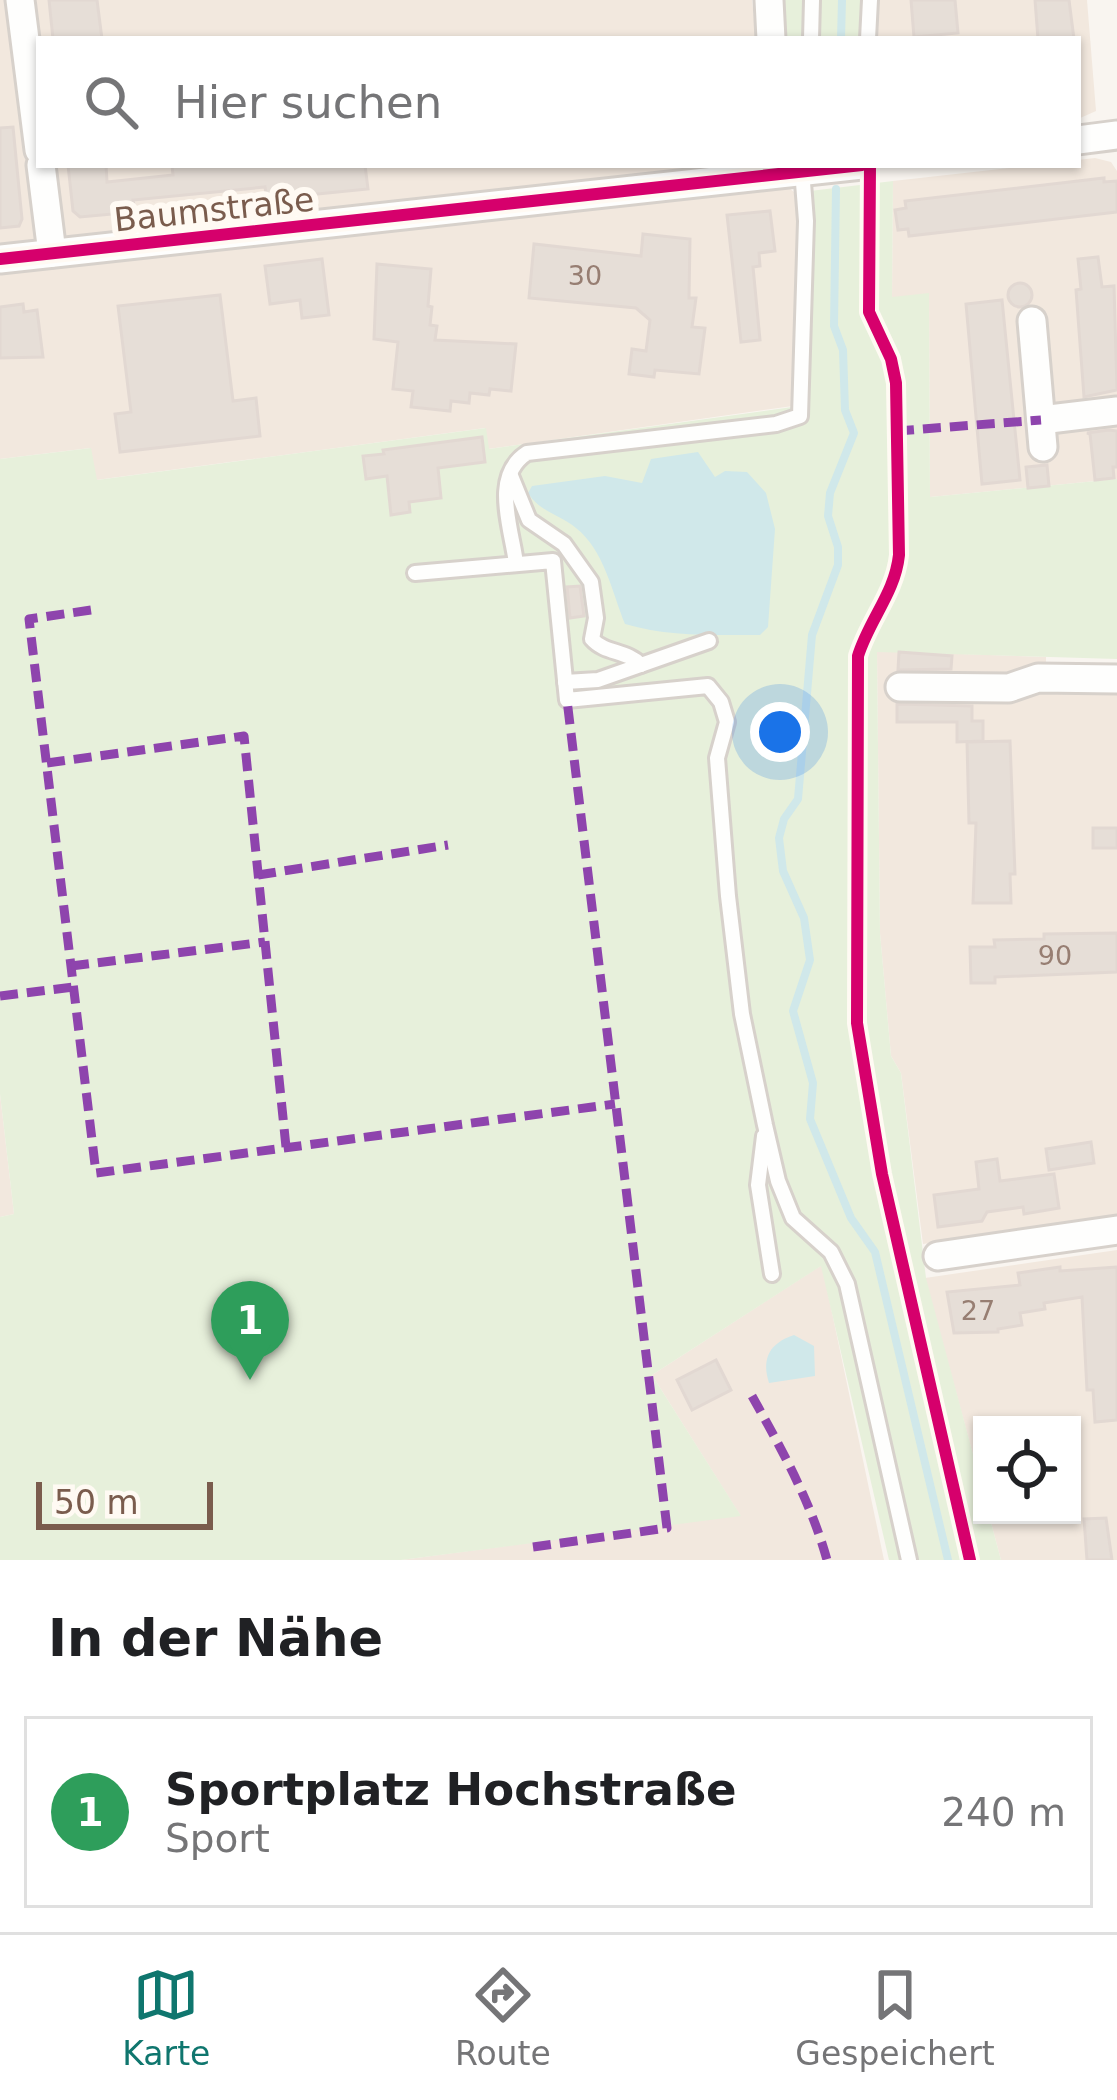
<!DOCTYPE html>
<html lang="de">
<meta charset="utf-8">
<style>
:root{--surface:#fff;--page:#f6f6f6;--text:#202124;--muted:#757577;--line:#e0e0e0;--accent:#0f766e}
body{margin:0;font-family:"DejaVu Sans",sans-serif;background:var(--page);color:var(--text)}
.controls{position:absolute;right:36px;bottom:36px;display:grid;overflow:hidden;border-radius:0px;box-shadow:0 3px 9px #0004}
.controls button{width:108px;height:108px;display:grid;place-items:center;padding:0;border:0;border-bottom:3px solid var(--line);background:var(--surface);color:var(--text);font:60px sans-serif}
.scale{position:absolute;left:36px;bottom:30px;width:177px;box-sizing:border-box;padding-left:12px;border:6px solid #7a5c4d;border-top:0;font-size:33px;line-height:42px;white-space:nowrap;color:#7a5c4d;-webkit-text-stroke:9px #fffaf3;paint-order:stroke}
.you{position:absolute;left:780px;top:732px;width:42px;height:42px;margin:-30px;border:9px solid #fff;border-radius:50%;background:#1a73e8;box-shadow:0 0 0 18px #1a73e833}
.badge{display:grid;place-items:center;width:78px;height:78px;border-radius:50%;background:var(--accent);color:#fff;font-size:39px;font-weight:700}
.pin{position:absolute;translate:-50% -99px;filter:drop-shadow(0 3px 6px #0008)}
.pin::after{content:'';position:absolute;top:63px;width:42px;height:36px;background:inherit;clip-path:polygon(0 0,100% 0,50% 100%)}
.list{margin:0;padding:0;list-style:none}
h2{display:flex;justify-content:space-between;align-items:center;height:156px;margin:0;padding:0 48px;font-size:51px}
h2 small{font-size:39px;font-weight:400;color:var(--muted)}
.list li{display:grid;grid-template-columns:78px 1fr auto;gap:36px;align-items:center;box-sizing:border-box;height:192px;margin:0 24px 24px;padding:0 24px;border:3px solid var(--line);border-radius:0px}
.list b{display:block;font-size:45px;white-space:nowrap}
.list p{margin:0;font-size:39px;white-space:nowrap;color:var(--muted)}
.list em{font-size:39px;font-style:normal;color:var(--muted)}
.icon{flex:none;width:66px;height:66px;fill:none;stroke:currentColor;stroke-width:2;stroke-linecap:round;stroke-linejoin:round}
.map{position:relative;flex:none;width:1117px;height:1560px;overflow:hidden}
.search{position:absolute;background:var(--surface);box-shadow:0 3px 9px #0004;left:36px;right:36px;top:36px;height:132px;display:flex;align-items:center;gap:30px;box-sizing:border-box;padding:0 42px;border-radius:0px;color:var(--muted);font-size:45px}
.sheet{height:372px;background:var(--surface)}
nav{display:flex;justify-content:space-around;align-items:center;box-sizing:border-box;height:168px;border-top:3px solid var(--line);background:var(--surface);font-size:33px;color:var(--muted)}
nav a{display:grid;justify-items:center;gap:6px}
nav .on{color:var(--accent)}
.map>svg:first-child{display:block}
</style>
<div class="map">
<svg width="1117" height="1560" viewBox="0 0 1117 1560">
<rect width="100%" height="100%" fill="#f9f5f0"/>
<g fill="#f2e8de">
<path d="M 0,0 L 752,0 L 756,39 L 39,39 L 39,165 L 770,165 L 772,175 L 794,192 L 799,221 L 793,406 L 488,449 L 485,428 L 96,480 L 90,448 L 0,459 Z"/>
<path d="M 875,0 L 1087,0 L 1096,111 L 1078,119 L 1078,39 L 874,39 Z"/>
<path d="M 1095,158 L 1111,162 L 1117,171 L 1117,479 L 930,497 L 929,294 L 892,298 L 893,181 L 1035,165 L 1078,165 L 1078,160 Z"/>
<path d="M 877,651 L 1046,657 L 1046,693 L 1117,694 L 1117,1216 L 923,1244 L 901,1073 L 891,1056 L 880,933 Z"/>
<path d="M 0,1094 L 14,1214 L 0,1217 Z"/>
<path d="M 1117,1250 L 1117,1560 L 1001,1560 L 989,1515 L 1072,1515 L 1072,1425 L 982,1425 L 982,1488 L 925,1278 Z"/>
<path d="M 822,1265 L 884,1560 L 401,1560 L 740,1515 L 652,1375 Z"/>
</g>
<g fill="#e7f0db">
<path d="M 782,0 L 875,0 L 874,39 L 784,39 Z"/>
<path d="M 893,181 L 892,297 L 929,293 L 930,497 L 1117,479 L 1117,659 L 877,652 L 880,933 L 891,1056 L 901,1073 L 926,1278 L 982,1488 L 982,1515 L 989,1515 L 1001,1560 L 889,1560 L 821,1266 L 652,1375 L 741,1516 L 401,1560 L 0,1560 L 0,1217 L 14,1214 L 0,1094 L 0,459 L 91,448 L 97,480 L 486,428 L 489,449 L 792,407 L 799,221 L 813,220 L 810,191 Z"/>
</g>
<g fill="#d0e8ea">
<path d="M 698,452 L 715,477 L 725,471 L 747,472 L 766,493 L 775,529 L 768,627 L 760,635 C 715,635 669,637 625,624 C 612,592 604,550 576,528 C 559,514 540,512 528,493 L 532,486 L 605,476 L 642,483 L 651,459 Z"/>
<path d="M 794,1335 L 814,1346 L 815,1376 L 769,1383 C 761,1358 770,1343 794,1335 Z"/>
</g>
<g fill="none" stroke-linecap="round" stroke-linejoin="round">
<g stroke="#d0e8ea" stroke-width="8">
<path d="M 841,39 L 842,0"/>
<path d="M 836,189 L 834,326 L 843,350 L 845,410 L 854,433 L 830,493 L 828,516 L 838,547 L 838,565 L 812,635 L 798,799 L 784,819 L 779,838 L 783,871 L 804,918 L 810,960 L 793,1011 L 813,1083 L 810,1119 L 851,1218 L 875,1252 L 948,1560"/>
</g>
</g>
<g fill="#e6ded7" stroke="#e2d8d2" stroke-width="3">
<path d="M 49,0 L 97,0 L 102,39 L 53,39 Z"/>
<path d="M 911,0 L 955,0 L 958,33 L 914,37 Z"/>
<path d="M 1035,0 L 1069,0 L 1074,39 L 1038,39 Z"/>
<path d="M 13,127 L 22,219 L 19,226 L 0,228 L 0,128 Z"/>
<path d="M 68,165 L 106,165 L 107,182 L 173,175 L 172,165 L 365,165 L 368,189 L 267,199 L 265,187 L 133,200 L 135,212 L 80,217 L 73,211 Z"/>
<path d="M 1104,178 L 1104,182 L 1117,181 L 1117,212 L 909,236 L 908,229 L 898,230 L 895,210 L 906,208 L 905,201 Z"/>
<path d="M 770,211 L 775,251 L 759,253 L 760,266 L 753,267 L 760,340 L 741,342 L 727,215 Z"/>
<path d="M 643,234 L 690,239 L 689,298 L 696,298 L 692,327 L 705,328 L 699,374 L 655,370 L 654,377 L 629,374 L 632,349 L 646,351 L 650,320 L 636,308 L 529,298 L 534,244 L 641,256 Z"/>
<path d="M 1098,257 L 1102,287 L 1114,286 L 1117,390 L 1084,397 L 1076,290 L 1081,289 L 1078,259 Z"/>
<path d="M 322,259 L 329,315 L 302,318 L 300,300 L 270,304 L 265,266 Z"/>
<path d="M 377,264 L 431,269 L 428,306 L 432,307 L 430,325 L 437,326 L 435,340 L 516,344 L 511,391 L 490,389 L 489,395 L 470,393 L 469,403 L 451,401 L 450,411 L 411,407 L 413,391 L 393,389 L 398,342 L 374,339 Z"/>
<circle cx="1020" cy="295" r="12"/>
<path d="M 220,295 L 233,401 L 256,398 L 260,436 L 120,452 L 115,414 L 131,412 L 118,306 Z"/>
<path d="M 1002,300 L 1020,480 L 982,484 L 966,304 Z"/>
<path d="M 23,304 L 24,312 L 37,310 L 43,357 L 0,358 L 0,307 Z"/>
<path d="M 1109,430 L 1117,431 L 1117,467 L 1113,467 L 1114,478 L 1095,480 L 1090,434 L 1087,433 Z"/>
<path d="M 482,437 L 485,462 L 438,468 L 441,498 L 409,502 L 410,512 L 391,515 L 387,476 L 366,479 L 363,456 L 384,454 L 383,450 Z"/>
<path d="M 1047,465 L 1049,486 L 1028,488 L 1026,467 Z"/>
<path d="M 580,586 L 584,616 L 570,618 L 567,587 Z"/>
<path d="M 899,652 L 952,656 L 951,669 L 898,670 Z"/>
<path d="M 897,704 L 972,706 L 972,721 L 983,721 L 983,741 L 957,742 L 957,722 L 897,722 Z"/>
<path d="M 1010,741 L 1015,874 L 1010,874 L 1011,903 L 973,903 L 976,823 L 969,823 L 967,742 Z"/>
<rect x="1093" y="828" width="24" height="20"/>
<path d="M 1117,933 L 1117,972 L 995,977 L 995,983 L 971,983 L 970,947 L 995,947 L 994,940 L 1044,939 L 1044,934 Z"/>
<path d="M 1091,1142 L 1094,1163 L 1049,1170 L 1046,1149 Z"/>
<path d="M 997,1159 L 1000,1181 L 1054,1174 L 1059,1208 L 1024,1214 L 1023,1207 L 987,1212 L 982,1221 L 938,1227 L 934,1195 L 979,1189 L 976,1162 Z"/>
<path d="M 1060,1267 L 1060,1271 L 1117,1267 L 1117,1420 L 1095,1422 L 1093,1390 L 1087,1390 L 1082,1297 L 1044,1303 L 1045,1309 L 1020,1313 L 1022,1325 L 998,1329 L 998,1332 L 954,1333 L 947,1292 L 1020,1285 L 1018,1273 Z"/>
<path d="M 716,1360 L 731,1390 L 692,1410 L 677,1380 Z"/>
<path d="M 1106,1518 L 1112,1560 L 1087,1560 L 1084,1519 Z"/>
</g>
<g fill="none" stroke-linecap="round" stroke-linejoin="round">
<g stroke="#d7d1cb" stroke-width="20">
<g id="lane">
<path d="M 811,39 L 812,0"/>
<path d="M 868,39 L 870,0"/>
<path d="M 511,476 L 529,520 L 564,544 L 591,582 L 596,618 L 592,639 C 605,654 627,650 641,665"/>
<path d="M 516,563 C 511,526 491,476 527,453 L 776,424 L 800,416 L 806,221 L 802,170"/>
<path d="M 415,573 L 553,561 L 567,700 L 708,686 L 721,702 L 727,722 L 717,758 L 728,896 L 742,1014 L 765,1125 L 778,1181 L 793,1218 L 831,1252 L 847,1284 L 909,1560"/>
<path d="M 565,682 L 598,680 L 709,641"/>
<path d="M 764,1136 L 758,1185 L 772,1274"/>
</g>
</g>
<g stroke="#d7d1cb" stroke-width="33">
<g id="street">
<path d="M 20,0 L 39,150"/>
<path d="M 769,0 L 771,39"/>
<path d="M 1078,140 L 1117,135"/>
<path d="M 41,165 L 52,253"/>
<path d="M 0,259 L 862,165"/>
<path d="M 1032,321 L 1043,447"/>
<path d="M 1041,420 L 1117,411"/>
<path d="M 900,687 L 1009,688 L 1038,678 L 1117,679"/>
<path d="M 938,1256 L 1117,1230"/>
</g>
</g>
<use href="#lane" stroke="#fefefd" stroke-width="14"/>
<use href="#street" stroke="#fefefd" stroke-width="27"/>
<g stroke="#8e44ad" stroke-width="9" stroke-dasharray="18 9" stroke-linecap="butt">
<path d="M 896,431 L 1041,420"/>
<path d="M 91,610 L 29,619 L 96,1173 L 615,1104"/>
<path d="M 47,763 L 244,736 L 286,1147"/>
<path d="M 258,875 L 448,845"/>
<path d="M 71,966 L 265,942"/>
<path d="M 0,996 L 74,987"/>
<path d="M 752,1396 C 781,1448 811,1502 827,1560"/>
<path d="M 533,1547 L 667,1528 L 567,700"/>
</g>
<g stroke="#fffaf3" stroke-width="20">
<g id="cycleway">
<path d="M 870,165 L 869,312 L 891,359 L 896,383 L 899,555 C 895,593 869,620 858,656 L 857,1023 L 882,1174 L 970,1560"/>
<path d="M 0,259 L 862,165"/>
</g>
</g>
<use href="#cycleway" stroke="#d6006c" stroke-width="12"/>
</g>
<g text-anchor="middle" stroke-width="12" stroke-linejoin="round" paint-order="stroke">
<g font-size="27" fill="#977e72">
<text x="585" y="285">30</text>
<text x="1055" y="965">90</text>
<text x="978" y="1320">27</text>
</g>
<g font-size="33" fill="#7a5c4d" stroke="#fffaf3">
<text transform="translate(214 209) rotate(-6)" y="12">Baumstraße</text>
</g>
</g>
</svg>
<div class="controls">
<button><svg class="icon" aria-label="locate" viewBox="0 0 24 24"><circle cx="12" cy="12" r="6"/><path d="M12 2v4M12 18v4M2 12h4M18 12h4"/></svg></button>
</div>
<div class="scale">50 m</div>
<div class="you"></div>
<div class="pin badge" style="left:250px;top:1380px;background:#2e9e5b">1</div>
<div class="search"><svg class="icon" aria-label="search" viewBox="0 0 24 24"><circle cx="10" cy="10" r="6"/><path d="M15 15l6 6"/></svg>Hier suchen</div>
</div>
<section class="sheet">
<h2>In der Nähe<small></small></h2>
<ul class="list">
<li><span class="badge" style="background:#2e9e5b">1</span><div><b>Sportplatz Hochstraße</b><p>Sport</p></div><em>240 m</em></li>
</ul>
</section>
<nav>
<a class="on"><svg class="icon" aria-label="map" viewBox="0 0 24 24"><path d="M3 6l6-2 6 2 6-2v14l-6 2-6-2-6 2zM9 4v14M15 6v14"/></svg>Karte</a>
<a><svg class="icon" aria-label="directions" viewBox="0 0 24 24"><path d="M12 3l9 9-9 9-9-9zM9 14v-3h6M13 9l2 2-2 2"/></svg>Route</a>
<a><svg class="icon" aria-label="saved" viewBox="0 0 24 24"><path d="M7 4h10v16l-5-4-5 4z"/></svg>Gespeichert</a>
</nav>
